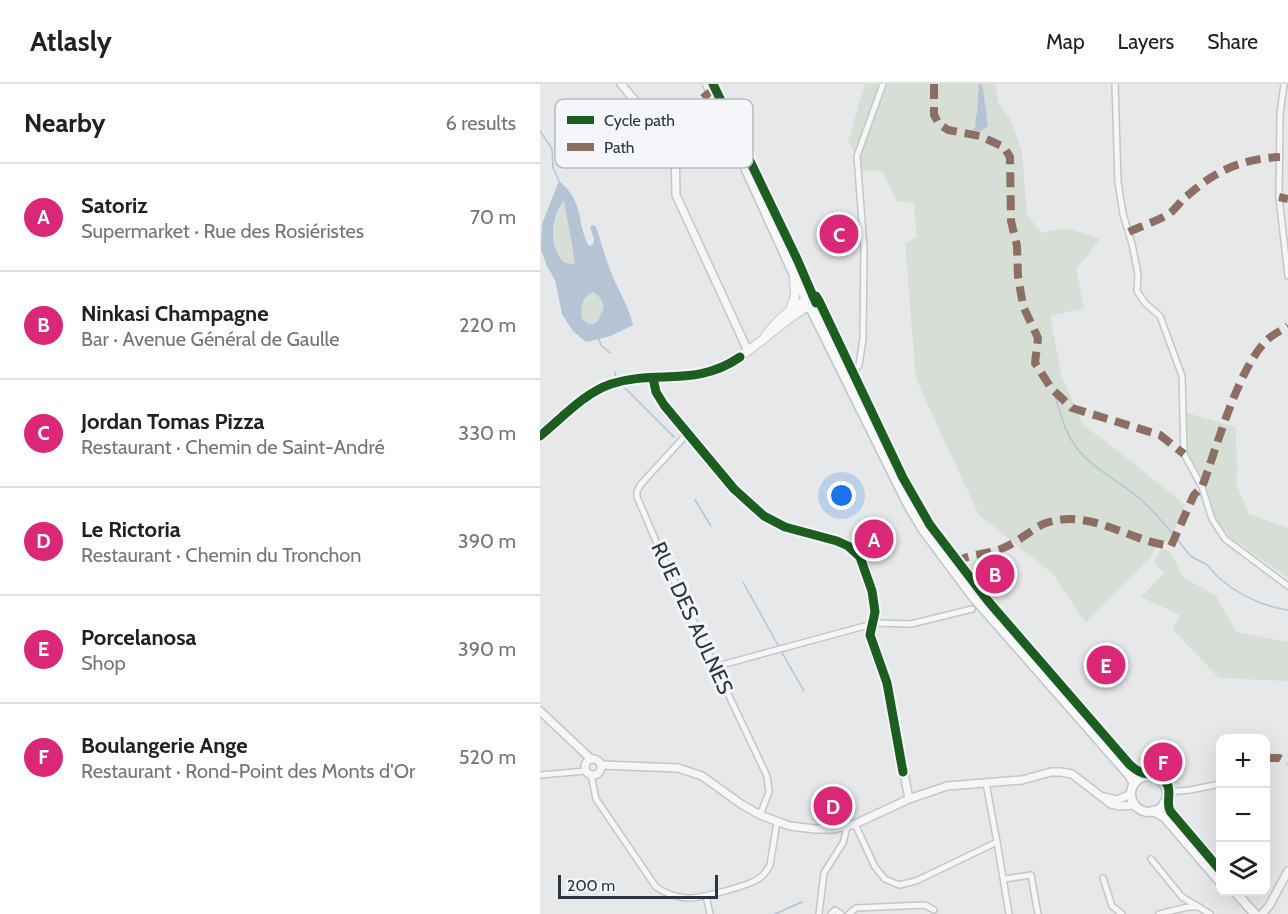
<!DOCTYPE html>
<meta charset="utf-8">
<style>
:root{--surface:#fff;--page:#f6f6f6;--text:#202124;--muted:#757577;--line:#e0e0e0;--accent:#db2777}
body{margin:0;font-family:Cabin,sans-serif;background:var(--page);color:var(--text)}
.controls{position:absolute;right:18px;bottom:18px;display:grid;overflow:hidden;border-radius:12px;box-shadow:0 6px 24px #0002}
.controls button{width:54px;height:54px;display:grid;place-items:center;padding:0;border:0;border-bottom:2px solid var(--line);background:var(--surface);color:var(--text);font:30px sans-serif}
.scale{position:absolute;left:18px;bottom:15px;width:160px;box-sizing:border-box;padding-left:6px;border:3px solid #2b3445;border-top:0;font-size:16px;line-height:21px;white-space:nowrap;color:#2b3445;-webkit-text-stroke:4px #f4f6f9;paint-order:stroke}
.you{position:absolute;left:302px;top:412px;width:21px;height:21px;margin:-15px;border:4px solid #fff;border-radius:50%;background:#1a73e8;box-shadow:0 0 0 9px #1a73e833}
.badge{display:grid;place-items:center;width:39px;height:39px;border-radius:50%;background:var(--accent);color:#fff;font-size:20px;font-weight:700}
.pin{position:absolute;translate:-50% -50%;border:3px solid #fff;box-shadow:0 2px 6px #0006}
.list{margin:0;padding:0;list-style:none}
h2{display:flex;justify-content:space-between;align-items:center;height:78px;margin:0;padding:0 24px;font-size:26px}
h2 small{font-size:20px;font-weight:400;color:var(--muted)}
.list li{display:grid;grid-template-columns:39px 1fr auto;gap:18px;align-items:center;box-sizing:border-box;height:108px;padding:0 24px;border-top:2px solid var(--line)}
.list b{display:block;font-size:22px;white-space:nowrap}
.list p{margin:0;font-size:20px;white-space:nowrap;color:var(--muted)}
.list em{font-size:20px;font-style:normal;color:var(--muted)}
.icon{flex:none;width:33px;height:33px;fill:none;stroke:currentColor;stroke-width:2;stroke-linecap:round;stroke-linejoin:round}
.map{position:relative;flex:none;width:748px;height:830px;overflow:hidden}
header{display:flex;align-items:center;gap:36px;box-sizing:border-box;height:84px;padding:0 30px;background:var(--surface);border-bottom:2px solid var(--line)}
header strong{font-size:28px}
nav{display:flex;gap:33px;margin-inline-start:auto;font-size:21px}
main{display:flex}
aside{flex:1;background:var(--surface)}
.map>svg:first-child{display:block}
</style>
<header>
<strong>Atlasly</strong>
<nav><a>Map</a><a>Layers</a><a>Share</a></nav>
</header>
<main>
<aside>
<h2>Nearby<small>6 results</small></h2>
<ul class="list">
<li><span class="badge">A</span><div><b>Satoriz</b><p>Supermarket · Rue des Rosiéristes</p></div><em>70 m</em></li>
<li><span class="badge">B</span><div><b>Ninkasi Champagne</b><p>Bar · Avenue Général de Gaulle</p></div><em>220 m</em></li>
<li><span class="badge">C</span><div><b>Jordan Tomas Pizza</b><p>Restaurant · Chemin de Saint-André</p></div><em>330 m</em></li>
<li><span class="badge">D</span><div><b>Le Rictoria</b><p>Restaurant · Chemin du Tronchon</p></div><em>390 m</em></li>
<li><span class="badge">E</span><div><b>Porcelanosa</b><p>Shop</p></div><em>390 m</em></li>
<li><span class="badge">F</span><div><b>Boulangerie Ange</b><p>Restaurant · Rond-Point des Monts d'Or</p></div><em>520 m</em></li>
</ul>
</aside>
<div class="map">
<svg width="748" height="830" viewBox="0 0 748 830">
<rect width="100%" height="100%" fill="#e6e8ea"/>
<g fill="#d6ded6">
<path d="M 325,0 L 456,0 L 458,18 L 470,35 L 482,68 L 487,130 L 501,149 L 526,144 L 560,155 L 536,185 L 544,224 L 510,232 L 522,293 L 544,342 L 568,359 L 645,421 L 629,457 L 618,460 L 610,474 L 546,539 L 513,490 L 439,431 L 376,295 L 365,160 L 377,152 L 374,119 L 357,117 L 342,87 L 323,87 L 317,72 L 308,58 Z"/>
<path d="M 23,116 L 25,118 L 31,161 L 36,180 L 25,179 C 5,161 15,137 23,116 Z"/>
<path d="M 54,208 L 61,215 L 64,223 L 58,237 L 54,240 L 49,240 L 42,235 C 40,223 42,212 54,208 Z"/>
<path d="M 647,329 L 696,343 L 697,402 L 709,430 L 748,444 L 748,494 L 690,453 L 675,434 L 666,401 L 648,369 Z"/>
<path d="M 621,465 L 630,467 L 643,493 L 676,512 L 696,548 L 748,558 L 748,597 L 679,594 L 633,546 L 640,531 L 601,513 L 624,489 L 614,478 Z"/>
</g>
<g fill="#b4c4d5" fill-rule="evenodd">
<path d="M 439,0 L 441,0 L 443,5 L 448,42 L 441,47 L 434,46 L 432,49 L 432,46 L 436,43 L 435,37 L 437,29 Z"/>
<path d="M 19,97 C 45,118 36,139 49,162 L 53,161 L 54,155 L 50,143 L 53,141 L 56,143 C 62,160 66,177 73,193 C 80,210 89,223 93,241 L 71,252 L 46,258 L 33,247 L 22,230 L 15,196 L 7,182 L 1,166 L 2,140 ZM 24,116 L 35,180 L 25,179 C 7,163 12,133 24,116 ZM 54,208 L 61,215 L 64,223 L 58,237 L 54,240 L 49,240 L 42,235 C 40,223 42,212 54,208 Z"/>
</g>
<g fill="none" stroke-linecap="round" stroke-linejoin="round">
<g stroke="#b4c4d5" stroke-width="1.5">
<path d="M 0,47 L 12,65 L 13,84 L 19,97"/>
<path d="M 58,253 L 61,261 L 70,269"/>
<path d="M 75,288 L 76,293"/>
<path d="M 85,304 L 134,353"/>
<path d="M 515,313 C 522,332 523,345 536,363 C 552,385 580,397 600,415 C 619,432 633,450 648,469 C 653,476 661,476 667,481 C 671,485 675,490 679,494 C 700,512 721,522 748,526"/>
<path d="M 155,416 L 171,442"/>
<path d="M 203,498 L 239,563"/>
<path d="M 241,567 L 264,607"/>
<path d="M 235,830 L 262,818"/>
</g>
<g stroke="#c4c6c8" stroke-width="8">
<g id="minor">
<path d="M 575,0 L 578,98 L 583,130 L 592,160 L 598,190 L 597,207 L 605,219 L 620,232 L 642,292 L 644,370 L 662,403 L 672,435 L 685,455 L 748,502"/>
<path d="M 744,0 L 740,30 L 739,113 L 748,192"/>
<path d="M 311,290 L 319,281 L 323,255 L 324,164 L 317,72 L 343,0"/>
<path d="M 147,350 L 101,400 L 97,407 L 97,413 L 122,471 L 227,692 L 229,708 L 220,731"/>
<path d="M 174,583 L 336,539 L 371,540 L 432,525"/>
<path d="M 51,690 L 56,715 L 116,803 C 125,809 135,813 146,814 C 160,815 207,802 218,795 C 224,792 227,786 230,781 L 237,738"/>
<path d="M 0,691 L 46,687"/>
<path d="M 627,708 L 650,706 L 680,700"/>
<path d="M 315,740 L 335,783 L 345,795 L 359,801 L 376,797 L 457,758 L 446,699"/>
<path d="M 457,758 L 469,830"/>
<path d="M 611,775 L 642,813 L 670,830"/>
<path d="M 563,794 L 572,822 L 582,830"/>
<path d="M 464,795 L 491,791 L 498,830"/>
<path d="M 166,812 L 170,830"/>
<path d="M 279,830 L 284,789 L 303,759 L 307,743"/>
<path d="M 291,830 L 295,826 L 301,830"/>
<path d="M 309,830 L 316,824 L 385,821 L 394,826"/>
<path d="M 619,830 L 648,823 L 659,823"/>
</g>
</g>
<g stroke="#c4c6c8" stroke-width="10">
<g id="tertiary">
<path d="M 81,0 L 107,31 L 128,44 L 132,52 L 135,61 L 136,111 L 208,267"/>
<path d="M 113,294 L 116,308 L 124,321 L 194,405 L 224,432 L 245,443 L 297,457 L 308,462 L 320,473 L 327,487 L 334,520 L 335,528 L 330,545 L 332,560 L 347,599 L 369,715"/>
<path d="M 0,627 L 51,675"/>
<circle cx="53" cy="683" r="8"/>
<path d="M 61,681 L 138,684 L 162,692 L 201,720 L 220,731 L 250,742 L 275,745 L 293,745 L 315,740 L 369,715 L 407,702 L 482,696 L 511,688 L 521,688 L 532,690 L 571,720 L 580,722 L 595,721"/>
<path d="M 564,713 L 577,716 L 591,710"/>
<path d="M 722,830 L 729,822 L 748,787"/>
</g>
</g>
<g stroke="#c4c6c8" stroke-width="10">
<g id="secondary">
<path d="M 251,223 L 255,212 L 254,194"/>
<path d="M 226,251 C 238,235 254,221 272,213"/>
<path d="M 0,352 C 25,331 51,304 84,297 C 114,291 148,298 175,286 C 212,271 239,237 274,219"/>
</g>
</g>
<g stroke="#c2c5c8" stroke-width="11">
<g id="primary">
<path d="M 167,0 L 254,191 L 368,421 L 383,446 L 433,513 L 589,691 L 594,700"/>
<path d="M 181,18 L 321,312"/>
<path d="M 405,465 L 470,546"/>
<path d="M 585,678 L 594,687 L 604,692"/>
<circle cx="609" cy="710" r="18"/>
<path d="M 624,719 L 628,728 L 652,757"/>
<path d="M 613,727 L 624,733 L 680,798"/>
<path d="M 695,808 L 715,830"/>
</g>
</g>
<use href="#minor" stroke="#f5f6f7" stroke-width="5"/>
<use href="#tertiary" stroke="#f5f6f7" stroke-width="7"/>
<use href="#secondary" stroke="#f8f8f8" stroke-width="8"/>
<use href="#primary" stroke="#f8f8f8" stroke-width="8"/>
<g stroke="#8d6e63" stroke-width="8" stroke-dasharray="15 8" stroke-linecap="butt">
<path d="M 394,0 L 394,31 L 399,40 L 408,46 L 440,52 L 464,63 L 470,73 L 471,137 L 477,162 L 478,192 L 483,222 L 498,254 L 495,279 L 511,304 L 532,324 L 620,351 L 644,370"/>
<path d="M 128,44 L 170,8"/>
<path d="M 739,113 L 748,115"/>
<path d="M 589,148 C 601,142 615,138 627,131 C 635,127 640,117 647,112 C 676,86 702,75 740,73"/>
<path d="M 415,479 C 428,469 448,471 463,464 C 479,458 494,443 506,439 C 550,424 589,457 631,462 L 654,411 L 662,403 C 677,363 697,288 725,258 C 731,251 741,247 748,242"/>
<path d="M 726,674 L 739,674 L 748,679"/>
</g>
<g stroke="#f4f6f9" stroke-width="13">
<g id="cycleway">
<path d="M 173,0 L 257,175 L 276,219"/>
<path d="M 273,212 L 276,212 L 279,217 L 363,394 L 390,441 L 448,517 L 590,681 C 594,684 598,688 603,689 C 613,692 623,690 628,702 C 631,711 626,718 630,727 L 680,786"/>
<path d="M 113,294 L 116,308 L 124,321 L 194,405 L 224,432 L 245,443 L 297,457 L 308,462 L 320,473 L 332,507 L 335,528 L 330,551 L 347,599 L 363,688"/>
<path d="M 0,352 C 21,335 44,309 71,300 C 117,285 155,304 200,273"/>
</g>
</g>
<use href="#cycleway" stroke="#1b5e20" stroke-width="9"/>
</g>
<g text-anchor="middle" stroke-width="6" stroke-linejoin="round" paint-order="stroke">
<g font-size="21" fill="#2b3445" stroke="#f4f6f9">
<text transform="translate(152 534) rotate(65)" y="7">RUE DES AULNES</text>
</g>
</g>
<rect x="15" y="15" width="198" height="69" rx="9" fill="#f4f6f9" stroke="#b8bcc3" stroke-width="1.5"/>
<rect x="27" y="32" width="27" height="8" fill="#1b5e20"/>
<rect x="27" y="59" width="27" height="8" fill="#8d6e63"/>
<g font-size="16" fill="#2b3445">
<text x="64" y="42">Cycle path</text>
<text x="64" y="69">Path</text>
</g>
</svg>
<div class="controls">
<button>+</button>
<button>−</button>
<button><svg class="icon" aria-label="layers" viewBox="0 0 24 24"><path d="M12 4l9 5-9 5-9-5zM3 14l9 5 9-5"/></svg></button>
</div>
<div class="scale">200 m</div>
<div class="you"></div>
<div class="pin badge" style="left:334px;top:455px">A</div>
<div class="pin badge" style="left:455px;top:490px">B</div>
<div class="pin badge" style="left:299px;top:150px">C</div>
<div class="pin badge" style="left:293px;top:722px">D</div>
<div class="pin badge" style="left:566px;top:581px">E</div>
<div class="pin badge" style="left:623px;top:678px">F</div>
</div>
</main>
